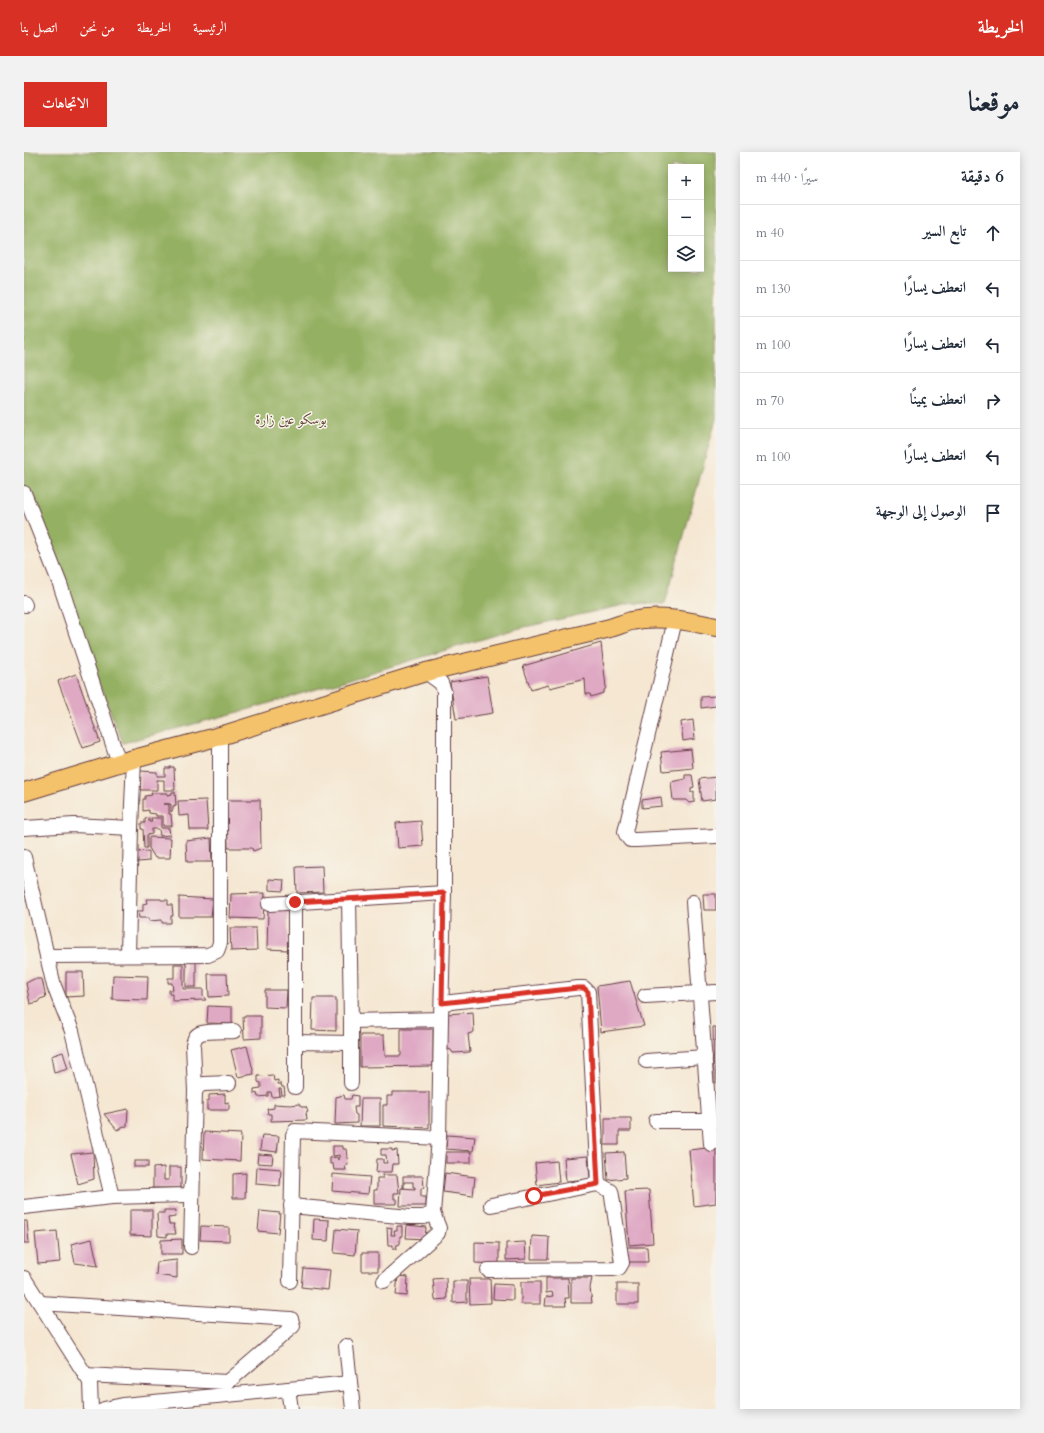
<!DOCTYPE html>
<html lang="ar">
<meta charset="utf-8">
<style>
:root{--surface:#fff;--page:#f2f2f3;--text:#1f2937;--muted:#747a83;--line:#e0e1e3;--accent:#d93025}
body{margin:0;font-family:Cardo,Amiri,serif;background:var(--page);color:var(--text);direction:rtl}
.controls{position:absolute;right:12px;top:12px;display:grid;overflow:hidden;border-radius:0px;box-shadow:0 2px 10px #0003}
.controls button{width:36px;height:36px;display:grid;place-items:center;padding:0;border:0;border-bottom:1px solid var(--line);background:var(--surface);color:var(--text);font:20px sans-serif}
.stop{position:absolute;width:12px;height:12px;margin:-9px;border:3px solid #d93025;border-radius:50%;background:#fff}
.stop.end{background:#d93025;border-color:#fff;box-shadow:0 1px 4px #0008}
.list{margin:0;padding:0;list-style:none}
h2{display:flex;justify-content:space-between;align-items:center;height:52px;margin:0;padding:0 16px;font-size:17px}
h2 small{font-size:13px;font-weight:400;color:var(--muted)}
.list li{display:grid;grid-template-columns:26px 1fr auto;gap:12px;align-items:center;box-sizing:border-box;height:56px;padding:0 16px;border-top:1px solid var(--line)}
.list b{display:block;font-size:15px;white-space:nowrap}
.list em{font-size:13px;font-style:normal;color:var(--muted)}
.icon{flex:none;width:22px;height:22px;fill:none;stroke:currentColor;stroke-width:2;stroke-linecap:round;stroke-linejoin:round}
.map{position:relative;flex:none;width:692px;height:1257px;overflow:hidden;direction:ltr;border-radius:0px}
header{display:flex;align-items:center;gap:24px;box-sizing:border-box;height:56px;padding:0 20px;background:var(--accent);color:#fff}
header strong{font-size:19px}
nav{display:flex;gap:22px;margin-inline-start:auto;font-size:14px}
.intro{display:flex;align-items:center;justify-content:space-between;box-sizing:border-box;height:96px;padding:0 24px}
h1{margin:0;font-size:28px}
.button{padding:10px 18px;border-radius:0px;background:var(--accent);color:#fff;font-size:14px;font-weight:700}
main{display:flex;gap:24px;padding:0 24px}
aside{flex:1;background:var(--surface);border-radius:0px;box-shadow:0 2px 10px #0003}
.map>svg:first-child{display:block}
</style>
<header>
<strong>الخريطة</strong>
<nav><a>الرئيسية</a><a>الخريطة</a><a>من نحن</a><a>اتصل بنا</a></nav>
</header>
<div class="intro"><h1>موقعنا</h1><a class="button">الاتجاهات</a></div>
<main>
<aside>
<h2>6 دقيقة<small>سيرًا · 440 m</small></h2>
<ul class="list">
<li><svg class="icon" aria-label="ahead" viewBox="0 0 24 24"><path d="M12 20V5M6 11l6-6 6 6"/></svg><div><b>تابع السير</b></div><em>40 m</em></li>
<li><svg class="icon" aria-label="left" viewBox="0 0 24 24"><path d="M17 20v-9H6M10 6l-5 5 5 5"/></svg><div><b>انعطف يسارًا</b></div><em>130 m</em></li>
<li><svg class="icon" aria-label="left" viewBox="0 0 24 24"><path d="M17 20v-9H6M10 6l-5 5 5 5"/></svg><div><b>انعطف يسارًا</b></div><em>100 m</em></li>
<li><svg class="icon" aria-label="right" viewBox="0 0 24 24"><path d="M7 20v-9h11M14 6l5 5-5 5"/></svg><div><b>انعطف يمينًا</b></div><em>70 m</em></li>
<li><svg class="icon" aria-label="left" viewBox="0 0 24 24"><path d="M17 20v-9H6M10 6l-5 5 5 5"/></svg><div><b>انعطف يسارًا</b></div><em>100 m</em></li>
<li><svg class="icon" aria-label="arrive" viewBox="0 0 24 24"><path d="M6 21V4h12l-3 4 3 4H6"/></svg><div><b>الوصول إلى الوجهة</b></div></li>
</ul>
</aside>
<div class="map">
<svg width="692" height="1257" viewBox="0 0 692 1257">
<rect width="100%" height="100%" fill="#f7f3e8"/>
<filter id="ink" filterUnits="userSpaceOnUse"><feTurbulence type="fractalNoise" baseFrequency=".025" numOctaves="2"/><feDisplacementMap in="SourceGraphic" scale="8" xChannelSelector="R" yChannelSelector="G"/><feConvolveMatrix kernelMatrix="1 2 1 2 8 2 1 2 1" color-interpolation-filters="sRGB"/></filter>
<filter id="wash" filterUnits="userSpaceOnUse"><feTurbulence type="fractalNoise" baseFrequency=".012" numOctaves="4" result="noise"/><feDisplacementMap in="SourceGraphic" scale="16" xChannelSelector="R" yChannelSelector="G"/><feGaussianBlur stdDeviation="0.9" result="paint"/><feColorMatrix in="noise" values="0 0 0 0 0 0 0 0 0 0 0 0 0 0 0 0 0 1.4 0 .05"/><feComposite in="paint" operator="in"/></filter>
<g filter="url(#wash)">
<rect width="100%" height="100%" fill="#f5e7d2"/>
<path fill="#94b062" stroke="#6f6846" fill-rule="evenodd" d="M 0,0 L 692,0 L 692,267 L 641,452 L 609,451 L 492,477 L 226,557 L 99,591 L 0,349 ZM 647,15 L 677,15 L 677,117 L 647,117 Z"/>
<g id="blocks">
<g fill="#dfa9c4">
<path d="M 577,491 L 582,535 L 579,541 L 567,545 L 566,542 L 562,542 L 561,527 L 526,536 L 524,533 L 507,538 L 499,514 Z"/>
<path d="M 52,522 L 76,590 L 59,596 L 34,529 Z"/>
<path d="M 463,524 L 469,561 L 432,567 L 426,530 Z"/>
<path d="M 692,544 L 692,554 L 677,556 L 677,545 Z"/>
<path d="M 669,568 L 671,587 L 659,589 L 657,570 Z"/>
<path d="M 667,597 L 669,616 L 639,619 L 637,600 Z"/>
<path d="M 146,615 L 150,615 L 151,638 L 140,638 L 140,628 L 133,628 L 133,638 L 116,638 L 116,620 L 117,619 L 133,620 L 133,624 L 141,624 L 141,616 L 146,616 Z"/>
<path d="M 661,623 L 668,623 L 670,635 L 667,636 L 667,641 L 670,639 L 670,650 L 665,651 L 662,648 L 649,648 L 647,630 L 661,627 Z"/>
<path d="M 692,625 L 692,647 L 678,649 L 675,627 Z"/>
<path d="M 148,640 L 151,640 L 152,653 L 149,654 L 149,658 L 147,660 L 147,652 L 139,652 L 145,652 L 145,662 L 147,662 L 148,674 L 139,674 L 139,664 L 132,664 L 132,662 L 125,661 L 125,658 L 119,659 L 119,647 L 121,647 L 121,644 L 128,643 L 127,641 L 143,641 L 143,643 L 148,642 Z"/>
<path d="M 637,645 L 638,654 L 618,656 L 618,648 Z"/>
<path d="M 182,648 L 184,678 L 166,678 L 165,663 L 155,664 L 154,649 Z"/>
<path d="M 203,648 L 236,648 L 237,696 L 229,699 L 228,696 L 204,696 Z"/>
<path d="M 125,666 L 125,670 L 128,670 L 127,666 L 137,666 L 137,676 L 145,676 L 146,683 L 136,684 L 135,677 L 128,677 L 128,682 L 123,683 L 123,696 L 120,696 L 119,677 L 117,677 L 117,671 L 121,671 L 121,667 Z"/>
<path d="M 397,669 L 399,694 L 374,696 L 372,671 Z"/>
<path d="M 125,685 L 147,686 L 146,706 L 131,706 L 125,696 Z"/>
<path d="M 187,686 L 188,710 L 163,710 L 162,689 Z"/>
<path d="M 125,699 L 125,709 L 114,710 L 113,700 Z"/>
<path d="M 298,714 L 299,740 L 273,741 L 272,715 Z"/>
<path d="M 245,727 L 260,728 L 259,739 L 245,738 Z"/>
<path d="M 241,741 L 239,767 L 206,766 L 207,742 Z"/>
<path d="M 679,742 L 692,742 L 692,758 L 680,758 Z"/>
<path d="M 155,745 L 189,747 L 187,765 L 155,765 Z"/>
<path d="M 122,747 L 137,747 L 137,748 L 144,748 L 144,753 L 148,753 L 149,764 L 147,764 L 147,771 L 138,771 L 138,768 L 125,769 L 125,766 L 115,766 L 114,759 L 119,759 L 119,752 L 123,751 Z"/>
<path d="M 244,758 L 264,758 L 264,798 L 243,797 Z"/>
<path d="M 206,776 L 232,776 L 233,798 L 207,799 Z"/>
<rect x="162" y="809" width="10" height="26"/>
<path d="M 150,812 L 159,812 L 159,837 L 179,837 L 179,844 L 182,848 L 148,849 L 148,842 L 145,842 L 145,838 L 149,838 L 148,831 L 144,831 L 144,826 L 150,826 Z"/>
<path d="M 42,820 L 59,820 L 60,844 L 42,845 Z"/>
<path d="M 184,822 L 203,822 L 204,844 L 185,845 Z"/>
<path d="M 89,823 L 124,824 L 123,848 L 88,847 Z"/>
<path d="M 10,827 L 18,827 L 22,845 L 16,847 L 14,850 L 6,852 L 2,831 Z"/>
<path d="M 606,829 L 620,874 L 577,880 L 573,834 Z"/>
<path d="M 241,838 L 263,838 L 262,856 L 241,855 Z"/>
<path d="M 289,846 L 312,846 L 312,879 L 288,878 Z"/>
<path d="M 184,854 L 208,855 L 208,872 L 183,871 Z"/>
<path d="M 449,860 L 450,880 L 444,882 L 446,900 L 429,901 L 427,898 L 422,896 L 423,862 Z"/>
<path d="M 219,864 L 237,864 L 237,886 L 220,887 Z"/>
<path d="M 689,875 L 692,875 L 692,931 L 690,931 Z"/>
<path d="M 377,877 L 409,877 L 409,914 L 336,915 L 336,883 L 360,883 L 361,904 L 377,904 Z"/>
<path d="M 223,894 L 230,922 L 214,925 L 207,898 Z"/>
<path d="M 39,900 L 44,917 L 30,921 L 27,904 Z"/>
<path d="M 249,923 L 250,929 L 254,928 L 254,932 L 257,932 L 258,935 L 260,935 L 261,943 L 258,943 L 257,937 L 255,937 L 256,944 L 248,945 L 247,940 L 244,940 L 244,944 L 234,945 L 233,941 L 230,942 L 230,937 L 237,936 L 237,931 L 234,930 L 234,924 Z"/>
<path d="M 368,940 L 405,940 L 405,976 L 359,974 L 359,953 L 363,953 L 363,944 L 368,944 Z"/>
<path d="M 201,942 L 201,951 L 205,950 L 205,958 L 183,958 L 183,949 L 185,949 L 185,943 Z"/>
<path d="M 320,943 L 321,947 L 327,947 L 328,943 L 334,944 L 334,955 L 330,955 L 331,962 L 333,963 L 333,971 L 311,972 L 312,945 Z"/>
<path d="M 337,947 L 356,947 L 356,974 L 336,974 Z"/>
<path d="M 250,952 L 266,953 L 275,952 L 277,955 L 282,955 L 284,960 L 282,961 L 283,968 L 247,969 L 247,962 L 244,962 L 243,957 L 250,956 Z"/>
<path d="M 104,957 L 103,974 L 93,978 L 80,962 Z"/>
<path d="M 581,966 L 607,966 L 607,979 L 595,979 L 595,993 L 581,993 Z"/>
<path d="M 180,980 L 217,982 L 216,1009 L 179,1007 Z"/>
<path d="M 238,983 L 255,984 L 253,1000 L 236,998 Z"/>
<path d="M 423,983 L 451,985 L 449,999 L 422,997 Z"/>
<path d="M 309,994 L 319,994 L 319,997 L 322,997 L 324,1013 L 321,1013 L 322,1018 L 310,1018 L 309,1012 L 306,1012 L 306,1006 L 313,1005 L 314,1008 L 315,1008 L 315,1003 L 309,1004 Z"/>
<path d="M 692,995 L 692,1051 L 670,1054 L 665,998 Z"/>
<path d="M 357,997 L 368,997 L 368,999 L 373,998 L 374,1012 L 369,1012 L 368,1020 L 355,1020 L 352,1021 L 353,1007 L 359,1007 L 359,1011 L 363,1011 L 362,1003 L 357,1003 Z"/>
<path d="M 69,1000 L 70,1027 L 54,1032 L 47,1002 Z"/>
<rect x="422" y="1000" width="25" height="11"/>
<path d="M 600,1000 L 602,1026 L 584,1028 L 582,1001 Z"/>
<path d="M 234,1002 L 249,1003 L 248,1012 L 233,1011 Z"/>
<path d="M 564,1004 L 566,1027 L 542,1029 L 540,1006 Z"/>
<rect x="110" y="1009" width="14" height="6"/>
<path d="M 533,1009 L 535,1030 L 513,1033 L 511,1011 Z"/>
<path d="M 140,1015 L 140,1028 L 145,1028 L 145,1015 L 157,1015 L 157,1036 L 129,1036 L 129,1016 Z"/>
<path d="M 233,1015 L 257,1017 L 256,1034 L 232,1032 Z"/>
<path d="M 222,1021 L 221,1046 L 209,1046 L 209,1022 Z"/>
<path d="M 421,1021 L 451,1025 L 449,1044 L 419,1040 Z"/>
<path d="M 309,1022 L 346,1025 L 344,1042 L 308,1039 Z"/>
<path d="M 359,1023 L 373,1023 L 375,1041 L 370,1041 L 370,1047 L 373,1047 L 373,1052 L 350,1052 L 350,1038 L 353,1038 L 353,1026 L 359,1026 Z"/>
<path d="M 379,1024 L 399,1024 L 400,1036 L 397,1036 L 397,1045 L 402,1045 L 402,1054 L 376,1054 L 377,1036 L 391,1037 L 391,1035 L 389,1035 L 389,1030 L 380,1030 L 380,1036 L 379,1036 Z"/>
<path d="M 625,1038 L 629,1091 L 605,1093 L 601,1039 Z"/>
<path d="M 106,1058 L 128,1058 L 128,1084 L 106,1083 Z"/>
<path d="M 140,1058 L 152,1058 L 151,1065 L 144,1066 L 145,1072 L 150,1072 L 149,1076 L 151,1077 L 152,1082 L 143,1082 L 143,1085 L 134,1084 L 133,1061 L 140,1061 Z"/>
<path d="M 236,1059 L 256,1061 L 254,1081 L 234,1079 Z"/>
<path d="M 290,1067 L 305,1068 L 304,1089 L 289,1088 Z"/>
<path d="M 0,1069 L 3,1069 L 5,1091 L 0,1091 Z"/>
<path d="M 383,1073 L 402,1075 L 401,1087 L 382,1086 Z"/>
<path d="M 177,1074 L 205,1075 L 205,1089 L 176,1088 Z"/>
<path d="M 373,1074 L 378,1074 L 378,1084 L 376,1084 L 376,1092 L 373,1093 L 372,1097 L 369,1097 L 369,1093 L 364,1093 L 363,1075 L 368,1076 L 367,1083 L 371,1083 L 370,1079 L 373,1079 Z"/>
<path d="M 312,1077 L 333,1079 L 331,1103 L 310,1101 Z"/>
<path d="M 33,1079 L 36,1110 L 14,1112 L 11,1081 Z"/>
<path d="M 508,1084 L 525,1085 L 524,1107 L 507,1107 Z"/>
<path d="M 68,1087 L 74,1114 L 51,1111 L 47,1092 Z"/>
<path d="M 158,1087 L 158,1102 L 137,1102 L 137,1088 Z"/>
<path d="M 451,1090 L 475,1091 L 475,1112 L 451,1111 Z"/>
<path d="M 501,1090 L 502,1107 L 482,1108 L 482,1091 Z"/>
<path d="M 601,1095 L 623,1095 L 624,1110 L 602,1110 Z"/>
<rect x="338" y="1101" width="16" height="18"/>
<path d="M 153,1108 L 153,1126 L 132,1123 L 133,1110 Z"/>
<path d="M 279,1116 L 306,1118 L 304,1138 L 277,1135 Z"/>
<path d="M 374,1124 L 384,1125 L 383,1144 L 372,1143 Z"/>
<path d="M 422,1126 L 423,1147 L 411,1148 L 409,1127 Z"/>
<path d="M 522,1126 L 544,1126 L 545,1146 L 541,1146 L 542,1154 L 521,1154 L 522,1145 L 529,1144 L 528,1140 L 522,1141 Z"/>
<path d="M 547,1126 L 568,1126 L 566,1136 L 568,1151 L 547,1151 Z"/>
<path d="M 445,1127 L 466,1127 L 467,1151 L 446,1152 Z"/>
<path d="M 429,1129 L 443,1129 L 443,1150 L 429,1151 Z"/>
<rect x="497" y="1130" width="19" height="22"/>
<path d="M 470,1132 L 489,1133 L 489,1148 L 469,1147 Z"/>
<rect x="593" y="1132" width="21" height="20"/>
</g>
</g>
</g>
<g filter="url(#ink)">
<use href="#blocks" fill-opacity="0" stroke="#643d44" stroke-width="1"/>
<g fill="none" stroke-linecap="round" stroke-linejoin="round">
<g stroke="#643d44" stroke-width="16">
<g id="minor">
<path d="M 0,341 L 36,432 L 95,611"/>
<path d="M 0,451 L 1,453"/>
<path d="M 651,468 L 601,680 L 603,684 L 606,688 L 612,688 L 692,684"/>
<path d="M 0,676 L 50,673 L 107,676"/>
<path d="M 0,705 L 23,804 L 30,834 L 48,879 L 88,1045"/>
<path d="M 325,747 L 327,869 L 327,931"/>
<path d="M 669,750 L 687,992"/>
<path d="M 245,752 L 420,741"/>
<path d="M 104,802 L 107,676 L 110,607"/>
<path d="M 23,804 L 184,803 L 193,799 L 196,791 L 196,584"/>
<path d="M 621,844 L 692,840"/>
<path d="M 418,851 L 554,836 L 560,836 L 564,840 L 574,1032"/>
<path d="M 327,869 L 417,867"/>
<path d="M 271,890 L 327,891"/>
<path d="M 622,909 L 681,905"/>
<path d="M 271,935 L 271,750"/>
<path d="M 171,939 L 169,893 C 170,888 171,884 175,882 C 182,878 202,880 210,879"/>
<path d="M 632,969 L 686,969"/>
<path d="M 267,1054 L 386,1065 L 400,1065 L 409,1061 L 415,986 L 417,867 L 420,741 L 420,539 L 417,531 L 402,520"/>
<path d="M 0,1055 L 88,1045 L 162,1043 L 166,1042 L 168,1032"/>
<path d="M 167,1095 L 171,939 L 176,933 L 180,932 L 205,931"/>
<path d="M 464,1118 L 590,1117 L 595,1116 L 598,1111 L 588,1044 L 587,1039 L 574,1032 L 467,1053"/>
<path d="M 0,1126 L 66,1230 L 67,1257"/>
<path d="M 266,1129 L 269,983 L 271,979 L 415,986"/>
<path d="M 360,1129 L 414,1081 L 415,1076 L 409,1061"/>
<path d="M 16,1151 L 267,1167 L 269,1174 L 204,1230 L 61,1223"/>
<path d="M 322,1194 L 329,1257"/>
<path d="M 264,1237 L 267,1257"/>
<path d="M 80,1257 L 99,1253 L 326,1231"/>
</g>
</g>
<g stroke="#643d44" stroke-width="20">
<path id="major" d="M 0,640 L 95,611 L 196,584 L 402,520 L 586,476 C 593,474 600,471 607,469 C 635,463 665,469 692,475"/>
</g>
<use href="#minor" stroke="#fff" stroke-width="14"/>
<use href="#major" stroke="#f4c26a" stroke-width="18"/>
</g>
</g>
<g fill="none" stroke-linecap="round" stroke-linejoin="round" filter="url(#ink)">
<path stroke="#d93025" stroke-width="5" d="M 271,750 L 420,741 L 418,851 L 554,836 L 560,836 L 564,840 L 574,1032 L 510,1044"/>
</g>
<g text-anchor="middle" stroke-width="3" stroke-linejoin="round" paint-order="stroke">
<g font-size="14" fill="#664a3c" stroke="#f7f3e8">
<text x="267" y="272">بوسكو عين زارة</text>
</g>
</g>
</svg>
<div class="controls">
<button>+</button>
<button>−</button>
<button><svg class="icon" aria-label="layers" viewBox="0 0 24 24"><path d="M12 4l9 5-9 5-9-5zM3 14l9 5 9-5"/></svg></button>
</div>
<div class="stop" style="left:510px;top:1044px"></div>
<div class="stop end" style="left:271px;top:750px"></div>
</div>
</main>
